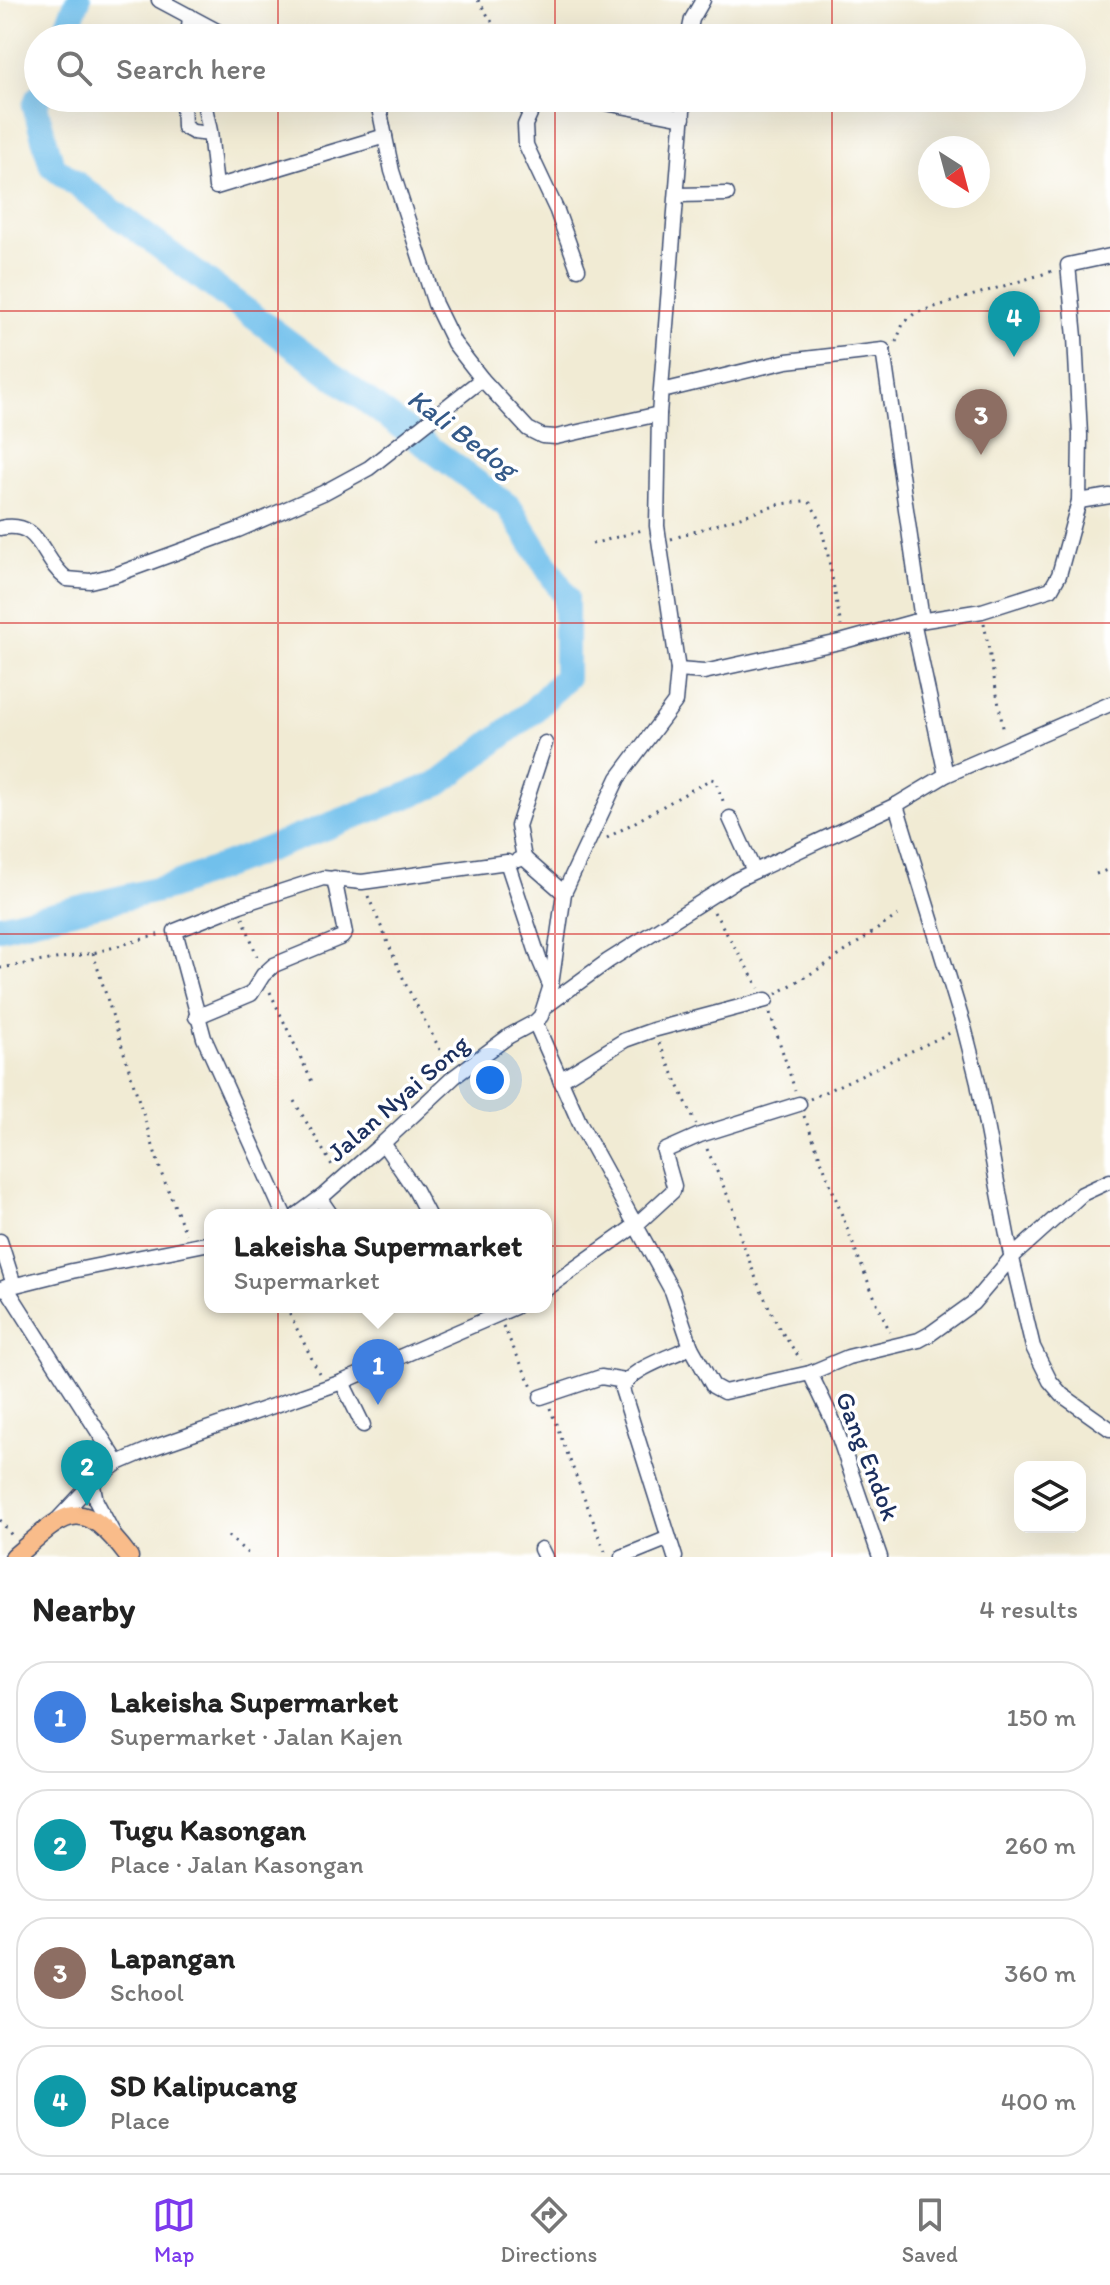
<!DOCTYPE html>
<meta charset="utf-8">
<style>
:root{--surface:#fff;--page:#f2f2f2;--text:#222;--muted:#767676;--line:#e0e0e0;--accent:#7c3aed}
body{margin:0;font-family:Itim,sans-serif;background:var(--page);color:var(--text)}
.controls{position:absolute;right:24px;bottom:24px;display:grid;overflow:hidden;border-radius:16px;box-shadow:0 8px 32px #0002}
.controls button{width:72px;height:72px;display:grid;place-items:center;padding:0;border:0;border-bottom:2px solid var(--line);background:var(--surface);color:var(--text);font:40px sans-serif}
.compass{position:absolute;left:918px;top:136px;width:72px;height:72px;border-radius:50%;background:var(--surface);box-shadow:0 8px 32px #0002;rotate:144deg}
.you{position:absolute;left:490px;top:1080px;width:28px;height:28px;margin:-20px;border:6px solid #fff;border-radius:50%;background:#1a73e8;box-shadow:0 0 0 12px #1a73e833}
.badge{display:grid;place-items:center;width:52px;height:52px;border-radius:50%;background:var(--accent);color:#fff;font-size:26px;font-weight:700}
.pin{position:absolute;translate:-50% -66px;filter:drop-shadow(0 2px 4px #0008)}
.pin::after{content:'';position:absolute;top:42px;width:28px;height:24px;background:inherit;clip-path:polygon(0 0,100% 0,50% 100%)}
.popup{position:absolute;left:204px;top:1209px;width:348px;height:104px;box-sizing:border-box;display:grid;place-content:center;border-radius:16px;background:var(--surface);filter:drop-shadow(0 2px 6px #0005);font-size:26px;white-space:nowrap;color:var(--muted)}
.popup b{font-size:30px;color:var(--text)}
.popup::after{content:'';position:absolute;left:50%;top:100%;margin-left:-16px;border:16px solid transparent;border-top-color:var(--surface)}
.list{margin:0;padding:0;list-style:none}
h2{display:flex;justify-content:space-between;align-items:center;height:104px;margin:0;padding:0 32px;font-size:34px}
h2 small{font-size:26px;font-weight:400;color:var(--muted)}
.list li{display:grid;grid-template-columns:52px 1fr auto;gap:24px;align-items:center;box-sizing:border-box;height:112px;margin:0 16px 16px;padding:0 16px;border:2px solid var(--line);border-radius:32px}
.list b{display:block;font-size:30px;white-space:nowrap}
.list p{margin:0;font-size:26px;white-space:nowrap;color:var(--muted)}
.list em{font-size:26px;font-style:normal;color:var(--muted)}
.icon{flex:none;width:44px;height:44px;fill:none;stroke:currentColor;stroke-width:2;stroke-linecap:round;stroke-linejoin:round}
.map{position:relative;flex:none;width:1110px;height:1557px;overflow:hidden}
.search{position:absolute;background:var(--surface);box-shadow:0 8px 32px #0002;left:24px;right:24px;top:24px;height:88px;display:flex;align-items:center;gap:20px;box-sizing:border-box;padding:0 28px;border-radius:44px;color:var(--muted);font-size:30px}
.sheet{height:616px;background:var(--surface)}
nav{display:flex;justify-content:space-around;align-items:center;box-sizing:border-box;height:112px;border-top:2px solid var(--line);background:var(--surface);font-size:22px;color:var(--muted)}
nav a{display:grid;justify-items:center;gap:4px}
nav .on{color:var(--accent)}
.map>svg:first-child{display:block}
</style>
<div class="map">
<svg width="1110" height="1557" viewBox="0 0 1110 1557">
<rect width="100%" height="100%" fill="#fff"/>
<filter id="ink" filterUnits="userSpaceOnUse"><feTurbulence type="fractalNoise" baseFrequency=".0125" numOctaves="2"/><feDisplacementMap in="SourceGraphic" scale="16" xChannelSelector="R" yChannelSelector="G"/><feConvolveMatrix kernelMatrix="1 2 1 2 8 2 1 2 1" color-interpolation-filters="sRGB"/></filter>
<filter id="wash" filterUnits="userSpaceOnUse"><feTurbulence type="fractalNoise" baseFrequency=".006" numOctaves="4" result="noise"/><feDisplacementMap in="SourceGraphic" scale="32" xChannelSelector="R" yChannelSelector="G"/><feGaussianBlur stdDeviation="1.8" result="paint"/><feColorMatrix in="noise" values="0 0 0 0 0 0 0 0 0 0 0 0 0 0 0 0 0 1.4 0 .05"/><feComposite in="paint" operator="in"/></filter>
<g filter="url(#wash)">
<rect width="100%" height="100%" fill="#f1ebd4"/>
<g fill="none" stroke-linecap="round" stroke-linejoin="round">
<g stroke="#71c0ec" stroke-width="26">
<path d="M 62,38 L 78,0"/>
<path d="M 0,927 L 169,887 L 440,783 L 532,712 L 566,677 L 566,597 L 509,507 L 52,166 L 35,106 L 38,98"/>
</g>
</g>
</g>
<g filter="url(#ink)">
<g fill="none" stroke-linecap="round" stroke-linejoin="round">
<g stroke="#3b4b70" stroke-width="17">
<g id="minor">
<path d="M 159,0 L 230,38"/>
<path d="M 188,38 L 190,16"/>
<path d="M 688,38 L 692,19 L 703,0"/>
<path d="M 183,98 L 184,127 L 193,132 L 210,134"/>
<path d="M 203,98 L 210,131 L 216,187 L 385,136"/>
<path d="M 377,98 L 392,171 L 435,304 L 454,343 L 482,379 L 528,429 L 542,436 L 556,437 L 659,414"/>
<path d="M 537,98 L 525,125 L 526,145 L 557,211 L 578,269"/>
<path d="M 580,98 L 683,118"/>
<path d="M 678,195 L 727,194"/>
<path d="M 662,391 L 787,361 L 883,350 L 922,620"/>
<path d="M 1079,501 L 1110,496"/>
<path d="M 0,528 C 42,519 40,559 67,579 L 90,581 L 115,575 L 238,530 L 323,493 L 369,468 L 482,379"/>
<path d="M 913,622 L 946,775"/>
<path d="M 678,670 L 704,672 L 844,641 L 913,622 L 982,611 L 1051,589 L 1059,575 L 1079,501 L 1080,435 L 1075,337 L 1068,265 L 1110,256"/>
<path d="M 896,805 L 964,1027 L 977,1078 L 1010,1250 L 1033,1347 L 1050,1381 L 1062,1395 L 1110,1429"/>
<path d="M 730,818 L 754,871"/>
<path d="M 524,858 L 518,826 L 545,743"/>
<path d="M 518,860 L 524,858 L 564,893"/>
<path d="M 546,1006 L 608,961 L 738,879 L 896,805 L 946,775 L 1110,704"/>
<path d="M 196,1017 L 251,994 L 263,975 L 274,965 L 342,937 L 345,933 L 334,878"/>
<path d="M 535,1022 L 581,1126 L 672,1291 L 691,1347 C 672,1356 629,1369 622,1389 L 675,1557"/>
<path d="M 560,1080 L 625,1040 L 653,1030 L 766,1000"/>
<path d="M 383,1143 L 415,1190 L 428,1215"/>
<path d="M 320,1199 L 331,1215"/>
<path d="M 284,1215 L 204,1038 L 175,931 L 240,905 L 323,878 L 362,882 L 507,862 L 539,959 L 550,985"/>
<path d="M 297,1215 L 324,1195 L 383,1143 L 454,1077 L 509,1036 L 535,1022 L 541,1016 L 551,985 L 564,893 L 618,778 L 675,702 L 678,670 L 657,526 L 659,414 L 684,98"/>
<path d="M 0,1241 L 14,1285"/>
<path d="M 6,1287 L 118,1463"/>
<path d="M 0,1289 L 72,1271 L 210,1243"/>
<path d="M 546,1289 L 636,1225 L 673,1191 L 674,1186 L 664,1151 L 700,1135 L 799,1104"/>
<path d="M 691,1347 L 713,1386 L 724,1392 L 810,1373 L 848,1357 L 919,1340 L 930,1334 L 973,1303 L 1012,1257 L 1082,1194 L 1110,1181"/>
<path d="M 810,1373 L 834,1423 L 880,1557"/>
<path d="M 342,1382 L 363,1425"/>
<path d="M 541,1397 L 601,1377 L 625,1381"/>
<path d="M 58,1519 L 93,1482"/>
<path d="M 113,1533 L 96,1501 L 93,1486 L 96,1479 L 118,1463 L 155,1447 L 342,1382 L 515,1307"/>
<path d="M 541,1549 L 545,1557"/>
<path d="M 622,1557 L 669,1538"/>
</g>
</g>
<g stroke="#3b4b70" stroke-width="21">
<path id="major" d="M 14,1557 C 67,1512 80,1492 129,1557"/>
</g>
<g stroke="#3b4b70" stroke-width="3" stroke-dasharray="2 6" stroke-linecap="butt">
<path d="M 478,0 L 502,38"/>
<path d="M 896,342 L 903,324 L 915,313 L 1053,271"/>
<path d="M 671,539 L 781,504 L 804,501 L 810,503 L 818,516 L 827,550 L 841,626"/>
<path d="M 592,544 L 646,529"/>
<path d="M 984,623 L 1004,733"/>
<path d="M 607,838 L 711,779 L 715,780 L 725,806"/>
<path d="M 1096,874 L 1110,869"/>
<path d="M 368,896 L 406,985 L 447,1063"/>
<path d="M 714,912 L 759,988"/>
<path d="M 243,917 L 259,962"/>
<path d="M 93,953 L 162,1175 L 186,1234"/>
<path d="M 0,968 L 93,953 L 161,934"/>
<path d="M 270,992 L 313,1084"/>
<path d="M 776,994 L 827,964 L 898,915"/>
<path d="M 770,1013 L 795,1090"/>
<path d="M 659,1043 L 696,1124"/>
<path d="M 810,1099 L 952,1032"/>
<path d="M 294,1101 L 333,1167"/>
<path d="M 804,1116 C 833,1188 857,1261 890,1332"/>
<path d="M 707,1149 L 734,1210 L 740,1236 L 758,1284 L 779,1328 L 801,1360"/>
<path d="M 286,1307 L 319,1373"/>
<path d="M 503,1326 L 532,1387"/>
<path d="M 550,1408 L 607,1557"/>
<path d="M 0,1520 L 13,1537"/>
<path d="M 228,1536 L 252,1557"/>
</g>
<use href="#minor" stroke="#fff" stroke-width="14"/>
<use href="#major" stroke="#f9bc8a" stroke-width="18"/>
</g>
</g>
<path fill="none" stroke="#d62828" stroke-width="2" stroke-opacity="0.55" d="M 278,0 L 278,38M 555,0 L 555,38M 832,0 L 832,38M 278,98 L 278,1557M 555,98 L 555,1557M 832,98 L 832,1557M 0,311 L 1110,311M 0,623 L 1110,623M 0,934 L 1110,934M 0,1246 L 1110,1246"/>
<g text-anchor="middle" stroke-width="7" stroke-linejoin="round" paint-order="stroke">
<g font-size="26" fill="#1b2f5e" stroke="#fff">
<text transform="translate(398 1098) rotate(-41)" y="9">Jalan Nyai Song</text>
<text transform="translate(868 1456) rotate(69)" y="9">Gang Endok</text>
</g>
<g font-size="28" font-style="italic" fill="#355a89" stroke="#fff">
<text transform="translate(463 433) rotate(37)" y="10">Kali Bedog</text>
</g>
</g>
</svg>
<div class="controls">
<button><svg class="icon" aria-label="layers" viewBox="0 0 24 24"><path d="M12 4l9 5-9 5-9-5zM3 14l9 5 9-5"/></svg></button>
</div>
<svg class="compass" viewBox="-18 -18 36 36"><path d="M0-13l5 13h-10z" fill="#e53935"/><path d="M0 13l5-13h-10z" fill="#767676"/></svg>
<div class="you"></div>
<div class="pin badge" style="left:378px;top:1405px;background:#3f7fe0">1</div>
<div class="popup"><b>Lakeisha Supermarket</b>Supermarket</div>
<div class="pin badge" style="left:87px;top:1506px;background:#0f9aa8">2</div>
<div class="pin badge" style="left:981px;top:455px;background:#8d6e63">3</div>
<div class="pin badge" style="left:1014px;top:357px;background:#0f9aa8">4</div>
<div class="search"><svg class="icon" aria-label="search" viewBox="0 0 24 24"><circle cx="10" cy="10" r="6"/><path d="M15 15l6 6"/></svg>Search here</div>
</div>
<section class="sheet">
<h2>Nearby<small>4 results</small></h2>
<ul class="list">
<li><span class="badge" style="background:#3f7fe0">1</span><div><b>Lakeisha Supermarket</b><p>Supermarket · Jalan Kajen</p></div><em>150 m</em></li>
<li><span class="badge" style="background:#0f9aa8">2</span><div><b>Tugu Kasongan</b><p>Place · Jalan Kasongan</p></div><em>260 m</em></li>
<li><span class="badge" style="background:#8d6e63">3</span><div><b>Lapangan</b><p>School</p></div><em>360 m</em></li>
<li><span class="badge" style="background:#0f9aa8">4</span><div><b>SD Kalipucang</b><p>Place</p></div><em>400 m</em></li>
</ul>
</section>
<nav>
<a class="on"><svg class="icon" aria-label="map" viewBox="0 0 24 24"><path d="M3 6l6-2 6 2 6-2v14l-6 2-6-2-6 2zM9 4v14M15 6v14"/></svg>Map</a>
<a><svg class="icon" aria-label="directions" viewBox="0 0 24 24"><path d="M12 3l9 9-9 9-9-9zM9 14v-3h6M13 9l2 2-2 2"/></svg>Directions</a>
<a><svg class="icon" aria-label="saved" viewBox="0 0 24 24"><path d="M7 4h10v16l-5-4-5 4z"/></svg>Saved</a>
</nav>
